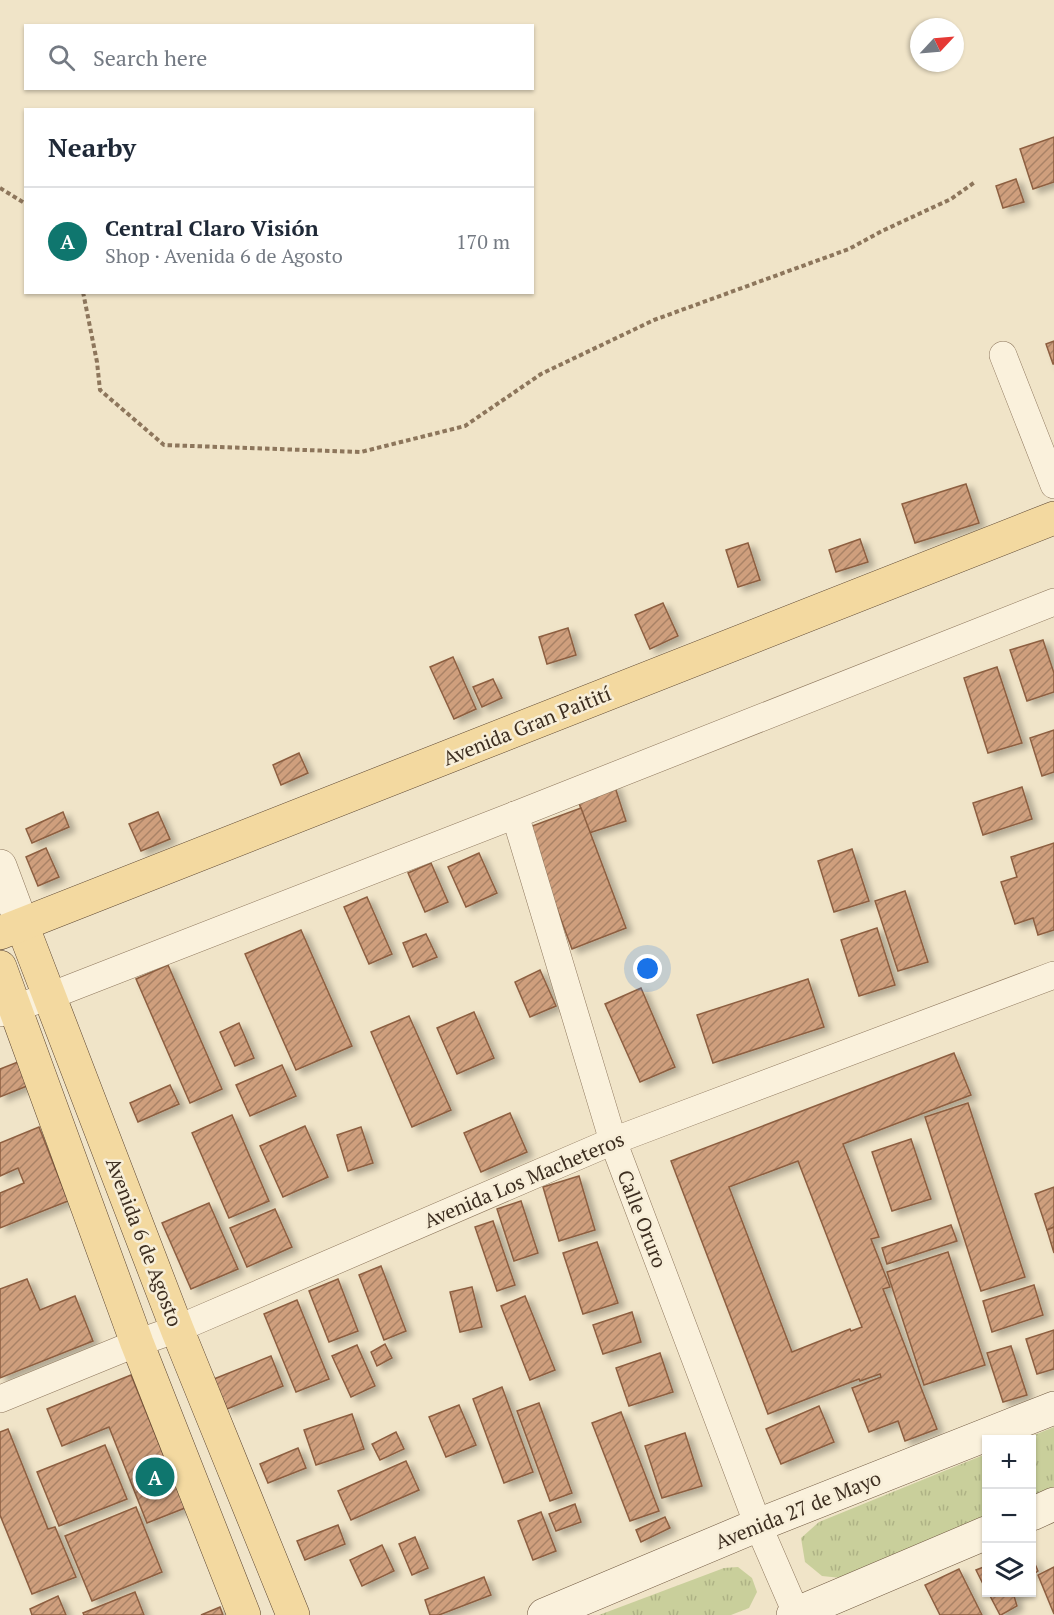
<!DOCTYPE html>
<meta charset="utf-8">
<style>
:root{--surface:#fff;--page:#f6f6f7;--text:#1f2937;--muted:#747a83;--line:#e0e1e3;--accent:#0f766e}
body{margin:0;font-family:"PT Serif",serif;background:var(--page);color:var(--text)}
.controls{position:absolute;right:18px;bottom:18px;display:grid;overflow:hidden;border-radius:0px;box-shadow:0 2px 4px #0004}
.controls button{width:54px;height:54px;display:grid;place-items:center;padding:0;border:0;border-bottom:2px solid var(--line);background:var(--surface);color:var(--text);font:30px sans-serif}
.compass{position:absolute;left:910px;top:18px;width:54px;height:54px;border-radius:50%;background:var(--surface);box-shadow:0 2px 4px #0004;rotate:64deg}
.you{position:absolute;left:648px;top:969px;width:21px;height:21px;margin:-15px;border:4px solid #fff;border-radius:50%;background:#1a73e8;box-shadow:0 0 0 9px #1a73e833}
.badge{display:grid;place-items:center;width:39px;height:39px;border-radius:50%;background:var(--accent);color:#fff;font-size:20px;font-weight:700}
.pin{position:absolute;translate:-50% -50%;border:3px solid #fff;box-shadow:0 2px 6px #0006}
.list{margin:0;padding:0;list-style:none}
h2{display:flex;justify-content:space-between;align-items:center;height:78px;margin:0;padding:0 24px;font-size:26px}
h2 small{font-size:20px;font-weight:400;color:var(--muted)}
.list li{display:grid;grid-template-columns:39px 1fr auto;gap:18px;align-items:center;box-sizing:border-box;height:108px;padding:0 24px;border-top:2px solid var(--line)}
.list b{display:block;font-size:22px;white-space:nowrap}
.list p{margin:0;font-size:20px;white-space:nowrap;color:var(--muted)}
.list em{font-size:20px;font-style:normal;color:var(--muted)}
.icon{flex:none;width:33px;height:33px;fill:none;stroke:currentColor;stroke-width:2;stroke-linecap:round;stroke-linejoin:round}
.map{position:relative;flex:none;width:1054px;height:1615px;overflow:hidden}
.search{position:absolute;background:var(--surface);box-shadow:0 2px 4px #0004;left:24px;top:24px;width:510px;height:66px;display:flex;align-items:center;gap:15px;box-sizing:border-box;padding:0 21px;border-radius:0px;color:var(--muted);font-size:22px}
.panel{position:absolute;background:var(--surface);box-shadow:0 2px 4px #0004;left:24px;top:108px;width:510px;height:186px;border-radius:0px}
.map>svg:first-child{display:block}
</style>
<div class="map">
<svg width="1054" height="1615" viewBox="0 0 1054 1615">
<defs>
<pattern id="grass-tufts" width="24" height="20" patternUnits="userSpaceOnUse" patternTransform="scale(1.5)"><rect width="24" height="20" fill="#c9cf9b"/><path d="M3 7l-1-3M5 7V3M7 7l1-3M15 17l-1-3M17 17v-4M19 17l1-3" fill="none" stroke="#aeb285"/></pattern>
<pattern id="building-hatch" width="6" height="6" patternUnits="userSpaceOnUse" patternTransform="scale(1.5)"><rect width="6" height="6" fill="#cf9f7d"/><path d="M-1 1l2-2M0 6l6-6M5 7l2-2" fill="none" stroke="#a98266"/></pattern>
<filter id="shadow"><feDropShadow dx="6" dy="4" stdDeviation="3" flood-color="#0004"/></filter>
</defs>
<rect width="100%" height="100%" fill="#f0e4c8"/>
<g fill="url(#grass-tufts)">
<path d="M 1054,1427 L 1054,1491 L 1032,1500 L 1032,1440 L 1022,1440 Z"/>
<path d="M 986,1454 L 986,1518 L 841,1578 L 822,1576 L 805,1562 L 801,1538 L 819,1522 Z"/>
<path d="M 738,1567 L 752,1578 L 757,1592 L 749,1608 L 731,1615 L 599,1615 L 724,1568 Z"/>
</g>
<g fill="url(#building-hatch)" stroke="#8d5f41" stroke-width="1.5" fill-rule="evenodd" filter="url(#shadow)">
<path d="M 1054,137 L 1054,182 L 1033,189 L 1020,149 Z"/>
<path d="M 1016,179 L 1024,202 L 1003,208 L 996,186 Z"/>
<path d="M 1054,341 L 1054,364 L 1053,364 L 1046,344 Z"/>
<path d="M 966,484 L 979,523 L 915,543 L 902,504 Z"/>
<path d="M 860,539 L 868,562 L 836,572 L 829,550 Z"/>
<path d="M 748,543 L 760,580 L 738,587 L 726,550 Z"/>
<path d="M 663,603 L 678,636 L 650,649 L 635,615 Z"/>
<path d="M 568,628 L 576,655 L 547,664 L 539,637 Z"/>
<path d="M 1043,640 L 1054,673 L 1054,692 L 1027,701 L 1010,650 Z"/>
<path d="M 453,657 L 476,709 L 454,719 L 430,667 Z"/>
<path d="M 997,667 L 1022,743 L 988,753 L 964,678 Z"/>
<path d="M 493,679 L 502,698 L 482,707 L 473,687 Z"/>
<path d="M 1054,730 L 1054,772 L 1042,776 L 1030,738 Z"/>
<path d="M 299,753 L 308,773 L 281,785 L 273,765 Z"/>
<path d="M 614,784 L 626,821 L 589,833 L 577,797 Z"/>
<path d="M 1022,787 L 1032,819 L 983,835 L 973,803 Z"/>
<path d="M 581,808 L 626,928 L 572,949 L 527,828 Z"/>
<path d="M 63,812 L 69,827 L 32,843 L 26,829 Z"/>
<path d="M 158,812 L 170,839 L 141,851 L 129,824 Z"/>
<path d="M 1054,843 L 1054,930 L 1038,935 L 1033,918 L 1015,924 L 1001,882 L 1017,877 L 1011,857 Z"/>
<path d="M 46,848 L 59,877 L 38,886 L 26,857 Z"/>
<path d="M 852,849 L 869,901 L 834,912 L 818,861 Z"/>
<path d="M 479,853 L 497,893 L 466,907 L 448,867 Z"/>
<path d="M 431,863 L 448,902 L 425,912 L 408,873 Z"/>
<path d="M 905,891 L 928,962 L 898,971 L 875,901 Z"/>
<path d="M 367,897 L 392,954 L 369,964 L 344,907 Z"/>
<path d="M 877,928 L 895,985 L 859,996 L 841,940 Z"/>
<path d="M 301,930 L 352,1046 L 296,1070 L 245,954 Z"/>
<path d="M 426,934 L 437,957 L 413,967 L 403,943 Z"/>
<path d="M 168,965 L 222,1089 L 190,1103 L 136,979 Z"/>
<path d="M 540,970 L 556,1006 L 530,1017 L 515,982 Z"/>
<path d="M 808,979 L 824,1027 L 713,1063 L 697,1015 Z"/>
<path d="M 641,988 L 675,1067 L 640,1082 L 605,1004 Z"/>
<path d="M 474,1012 L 494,1058 L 457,1074 L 437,1028 Z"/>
<path d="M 409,1016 L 451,1110 L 412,1127 L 371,1032 Z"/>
<path d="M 239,1023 L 254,1058 L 235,1066 L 220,1032 Z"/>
<path d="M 954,1053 L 971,1095 L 843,1144 L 879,1237 L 871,1239 L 890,1287 L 883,1289 L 937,1429 L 905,1441 L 898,1421 L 869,1432 L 852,1388 L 881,1377 L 880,1374 L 860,1381 L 859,1379 L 768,1414 L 671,1161 ZM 798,1161 L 862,1327 L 851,1331 L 850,1329 L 792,1352 L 729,1187 Z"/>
<path d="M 18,1062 L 27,1086 L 0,1097 L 0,1069 Z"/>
<path d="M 282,1065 L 296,1096 L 250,1116 L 236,1085 Z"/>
<path d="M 170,1085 L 179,1104 L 138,1122 L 130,1103 Z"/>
<path d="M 968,1103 L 1025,1277 L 981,1291 L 925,1117 Z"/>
<path d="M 510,1113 L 527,1152 L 481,1172 L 464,1133 Z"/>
<path d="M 232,1115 L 269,1201 L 229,1218 L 192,1133 Z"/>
<path d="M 305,1126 L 328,1177 L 283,1197 L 260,1146 Z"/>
<path d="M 39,1127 L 68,1201 L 0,1228 L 0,1193 L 24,1183 L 18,1168 L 0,1176 L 0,1143 Z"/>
<path d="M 361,1127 L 373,1163 L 348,1171 L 337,1135 Z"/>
<path d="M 911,1139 L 931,1199 L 892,1211 L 872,1152 Z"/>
<path d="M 579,1176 L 595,1230 L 559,1241 L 543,1187 Z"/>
<path d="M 1054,1187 L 1054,1227 L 1047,1230 L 1035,1194 Z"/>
<path d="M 521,1201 L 538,1253 L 514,1261 L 497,1209 Z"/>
<path d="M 209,1203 L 238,1269 L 191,1289 L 162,1223 Z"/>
<path d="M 275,1209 L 292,1247 L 247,1267 L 230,1228 Z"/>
<path d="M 493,1221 L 515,1285 L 497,1291 L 475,1227 Z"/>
<path d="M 951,1225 L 957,1241 L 887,1264 L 882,1248 Z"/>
<path d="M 1054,1227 L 1054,1253 L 1047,1230 Z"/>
<path d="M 597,1242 L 618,1303 L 583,1314 L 563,1253 Z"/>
<path d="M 948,1252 L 985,1365 L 924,1385 L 887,1272 Z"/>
<path d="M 381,1266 L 406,1331 L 384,1340 L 359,1275 Z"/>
<path d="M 27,1279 L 40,1310 L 75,1296 L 93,1341 L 0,1378 L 0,1289 Z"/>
<path d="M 338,1279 L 358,1331 L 329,1342 L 309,1291 Z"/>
<path d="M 1034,1285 L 1043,1315 L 992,1332 L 983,1301 Z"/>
<path d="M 472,1287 L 482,1327 L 460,1332 L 450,1292 Z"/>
<path d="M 525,1296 L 555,1370 L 530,1380 L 501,1306 Z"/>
<path d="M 297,1300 L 329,1379 L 296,1392 L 264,1314 Z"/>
<path d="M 632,1312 L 641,1342 L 603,1354 L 593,1325 Z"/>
<path d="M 1054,1330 L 1054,1369 L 1037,1374 L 1026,1339 Z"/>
<path d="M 385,1344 L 392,1358 L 377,1366 L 371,1352 Z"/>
<path d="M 357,1345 L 375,1386 L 351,1397 L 332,1356 Z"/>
<path d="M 1011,1346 L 1027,1395 L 1003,1402 L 987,1353 Z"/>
<path d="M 660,1353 L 673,1392 L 629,1406 L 616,1368 Z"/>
<path d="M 271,1356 L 283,1386 L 227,1409 L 214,1379 Z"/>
<path d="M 131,1375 L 185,1508 L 147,1523 L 109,1427 L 62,1446 L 47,1409 Z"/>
<path d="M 502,1387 L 533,1472 L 504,1483 L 473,1399 Z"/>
<path d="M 539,1403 L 572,1493 L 550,1501 L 517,1411 Z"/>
<path d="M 459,1405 L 476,1445 L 446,1457 L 429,1417 Z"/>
<path d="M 819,1406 L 834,1442 L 781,1464 L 766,1429 Z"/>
<path d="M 621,1412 L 659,1511 L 630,1521 L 592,1423 Z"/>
<path d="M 352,1414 L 364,1449 L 316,1465 L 304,1430 Z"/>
<path d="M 8,1429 L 48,1529 L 55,1527 L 76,1577 L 32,1594 L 0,1515 L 0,1432 Z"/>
<path d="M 396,1432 L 404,1449 L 380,1460 L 372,1444 Z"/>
<path d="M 685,1433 L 702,1486 L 662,1498 L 645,1446 Z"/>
<path d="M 105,1445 L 127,1499 L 59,1526 L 37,1472 Z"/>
<path d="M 298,1448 L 306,1468 L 268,1483 L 260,1464 Z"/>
<path d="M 406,1461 L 419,1490 L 351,1520 L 338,1491 Z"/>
<path d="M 575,1504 L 581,1522 L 556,1531 L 549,1514 Z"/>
<path d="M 136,1507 L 162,1572 L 92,1601 L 65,1536 Z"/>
<path d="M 541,1512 L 556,1551 L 533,1560 L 518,1521 Z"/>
<path d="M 665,1517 L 670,1528 L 641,1542 L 636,1530 Z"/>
<path d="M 338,1525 L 345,1544 L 305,1560 L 297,1541 Z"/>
<path d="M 415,1537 L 428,1568 L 412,1575 L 399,1544 Z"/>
<path d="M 382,1545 L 394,1571 L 362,1586 L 350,1560 Z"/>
<path d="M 1032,1557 L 1038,1571 L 1032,1575 Z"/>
<path d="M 986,1566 L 986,1590 L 976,1570 Z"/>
<path d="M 1054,1567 L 1054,1614 L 1038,1575 Z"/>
<path d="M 959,1569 L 982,1615 L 940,1615 L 925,1585 Z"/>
<path d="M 484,1577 L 491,1595 L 439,1615 L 430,1615 L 425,1600 Z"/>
<path d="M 135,1592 L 144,1615 L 84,1615 L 83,1613 Z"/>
<path d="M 988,1592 L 1025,1592 L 1014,1596 L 1017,1606 L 1001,1615 L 1000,1615 Z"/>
<path d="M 58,1596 L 66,1615 L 32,1615 L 30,1609 Z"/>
<path d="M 220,1607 L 223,1615 L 201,1615 Z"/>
</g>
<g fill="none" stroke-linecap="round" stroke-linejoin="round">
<g stroke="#8d765c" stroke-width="28">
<g id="minor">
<path d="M 1003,355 L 1054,485"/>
<path d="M 515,815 L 613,1141 L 758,1525 L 797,1615"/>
<path d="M 0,1013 L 50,996 L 515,815 L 1054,602"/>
<path d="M 0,1399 L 137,1343 L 177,1329 L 613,1141 L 1054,975"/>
</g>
</g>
<g stroke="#8d765c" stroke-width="34">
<path id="tertiary" d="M 0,866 L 22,925"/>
</g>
<g stroke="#6f573f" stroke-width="34">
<g id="secondary">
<path d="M 1032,1514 L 1054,1504"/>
<path d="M 544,1615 L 758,1525 L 1054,1408"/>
<path d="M 793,1615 L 986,1533"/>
</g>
</g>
<g stroke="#5b4430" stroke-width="34">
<g id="primary">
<path d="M 22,925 L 177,1329 L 293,1615"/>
<path d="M 0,933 L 1054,518"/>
<path d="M 0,967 L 137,1343 L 244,1615"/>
</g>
</g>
<g stroke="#8d765c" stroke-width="4" stroke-dasharray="4.5 3" stroke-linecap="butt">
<path d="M 0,188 L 26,204"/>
<path d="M 83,292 L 97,362 L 100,390 L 164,445 L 361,452 L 465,426 L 541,374 L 654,320 L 849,249 L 882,231 L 951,199 L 975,182"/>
</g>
<use href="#minor" stroke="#faf1dc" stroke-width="27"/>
<use href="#tertiary" stroke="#faf1dc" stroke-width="33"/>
<use href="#secondary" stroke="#faf1dc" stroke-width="33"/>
<use href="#primary" stroke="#f3d9a0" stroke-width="33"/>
</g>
<g text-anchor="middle" stroke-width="5" stroke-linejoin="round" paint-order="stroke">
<g font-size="20" fill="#3d2e20" stroke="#f7eed8">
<text transform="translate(527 726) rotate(-22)" y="7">Avenida Gran Paitití</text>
<text transform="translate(524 1180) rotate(-23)" y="7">Avenida Los Macheteros</text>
<text transform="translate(642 1219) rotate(69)" y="7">Calle Oruro</text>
<text transform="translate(144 1242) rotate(69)" y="7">Avenida 6 de Agosto</text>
<text transform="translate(798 1510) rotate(-22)" y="7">Avenida 27 de Mayo</text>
</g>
</g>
</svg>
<div class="controls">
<button>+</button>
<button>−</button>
<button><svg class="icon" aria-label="layers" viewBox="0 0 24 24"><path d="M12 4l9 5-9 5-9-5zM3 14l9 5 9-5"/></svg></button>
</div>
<svg class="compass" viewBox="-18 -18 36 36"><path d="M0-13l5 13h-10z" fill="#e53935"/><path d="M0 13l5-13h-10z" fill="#747a83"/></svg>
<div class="you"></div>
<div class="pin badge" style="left:155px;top:1477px">A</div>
<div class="search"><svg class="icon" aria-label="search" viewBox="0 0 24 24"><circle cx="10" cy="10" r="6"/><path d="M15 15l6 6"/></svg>Search here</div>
<section class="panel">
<h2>Nearby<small></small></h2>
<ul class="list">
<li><span class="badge">A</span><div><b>Central Claro Visión</b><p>Shop · Avenida 6 de Agosto</p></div><em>170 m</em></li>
</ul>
</section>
</div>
